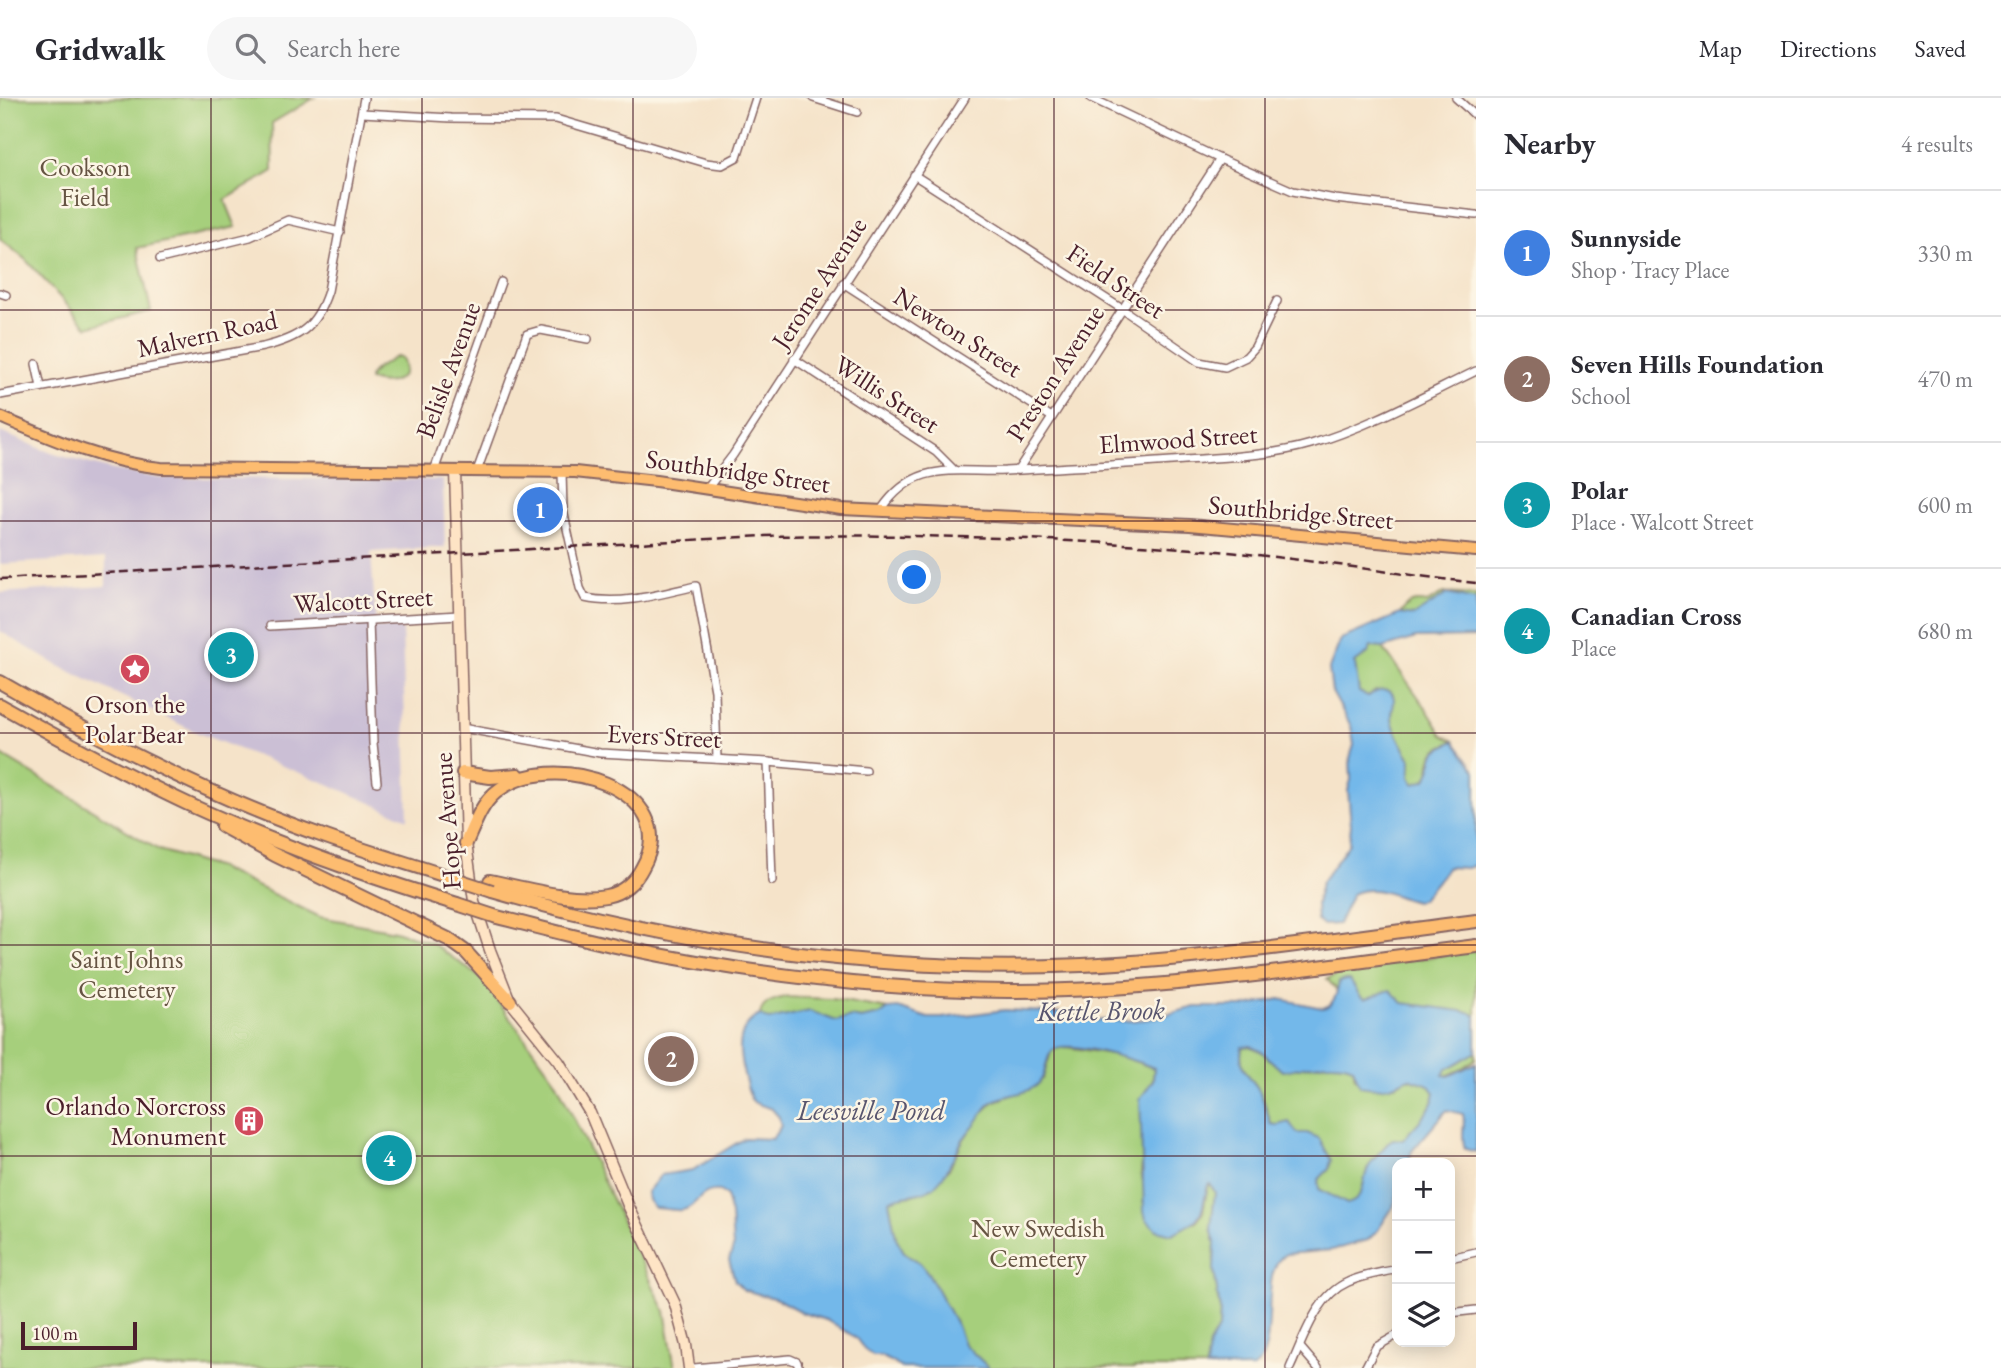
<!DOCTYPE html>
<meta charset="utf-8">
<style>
:root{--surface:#fff;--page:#f7f7f7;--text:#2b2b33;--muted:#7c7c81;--line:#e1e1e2;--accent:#d1495b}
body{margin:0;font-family:"EB Garamond",serif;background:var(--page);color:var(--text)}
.controls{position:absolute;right:21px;bottom:21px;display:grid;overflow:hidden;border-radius:14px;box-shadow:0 4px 18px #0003}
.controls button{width:63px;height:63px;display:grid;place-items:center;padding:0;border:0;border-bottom:2px solid var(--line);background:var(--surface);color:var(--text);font:35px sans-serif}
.scale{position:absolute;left:21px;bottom:18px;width:116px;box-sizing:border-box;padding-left:7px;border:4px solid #4a1f2b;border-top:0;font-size:19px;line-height:24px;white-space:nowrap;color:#4a1f2b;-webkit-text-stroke:5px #fcf5e5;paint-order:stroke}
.you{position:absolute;left:915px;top:480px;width:24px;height:24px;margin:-18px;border:5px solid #fff;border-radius:50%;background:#1a73e8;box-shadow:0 0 0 10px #1a73e833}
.badge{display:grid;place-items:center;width:46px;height:46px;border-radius:50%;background:var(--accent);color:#fff;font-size:23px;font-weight:700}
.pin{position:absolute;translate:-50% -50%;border:4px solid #fff;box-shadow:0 2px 7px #0006}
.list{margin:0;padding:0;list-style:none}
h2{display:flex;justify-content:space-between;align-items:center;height:91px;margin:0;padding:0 28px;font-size:30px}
h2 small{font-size:23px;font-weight:400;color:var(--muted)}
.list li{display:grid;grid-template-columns:46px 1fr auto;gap:21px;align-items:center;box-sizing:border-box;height:126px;padding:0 28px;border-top:2px solid var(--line)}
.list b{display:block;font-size:26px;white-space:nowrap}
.list p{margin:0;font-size:23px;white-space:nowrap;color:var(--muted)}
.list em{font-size:23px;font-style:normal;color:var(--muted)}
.icon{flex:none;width:38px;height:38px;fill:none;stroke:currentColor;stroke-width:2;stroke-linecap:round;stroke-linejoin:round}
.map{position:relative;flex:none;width:1476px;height:1270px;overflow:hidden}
header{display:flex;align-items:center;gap:42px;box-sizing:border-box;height:98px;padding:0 35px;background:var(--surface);border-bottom:2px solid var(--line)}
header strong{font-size:33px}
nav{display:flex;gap:38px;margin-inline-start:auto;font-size:24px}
.search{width:490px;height:63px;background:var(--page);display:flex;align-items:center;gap:18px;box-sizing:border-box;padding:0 24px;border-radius:38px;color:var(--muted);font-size:26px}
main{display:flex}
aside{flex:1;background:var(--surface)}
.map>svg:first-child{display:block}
</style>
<header>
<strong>Gridwalk</strong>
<div class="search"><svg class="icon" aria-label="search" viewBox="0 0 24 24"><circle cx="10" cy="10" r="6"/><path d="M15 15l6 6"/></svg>Search here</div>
<nav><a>Map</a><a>Directions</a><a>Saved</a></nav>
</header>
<main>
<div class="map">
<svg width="1476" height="1270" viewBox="0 0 1476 1270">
<rect width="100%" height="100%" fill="#fcf5e5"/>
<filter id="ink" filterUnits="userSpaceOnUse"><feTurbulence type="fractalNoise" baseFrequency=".0143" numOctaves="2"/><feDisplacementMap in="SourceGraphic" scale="14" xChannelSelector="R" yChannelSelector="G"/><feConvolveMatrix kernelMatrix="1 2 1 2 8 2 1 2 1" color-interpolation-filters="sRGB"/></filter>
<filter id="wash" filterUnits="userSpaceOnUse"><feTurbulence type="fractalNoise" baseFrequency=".00686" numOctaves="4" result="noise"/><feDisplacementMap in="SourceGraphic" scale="28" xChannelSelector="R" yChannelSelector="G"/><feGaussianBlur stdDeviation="1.57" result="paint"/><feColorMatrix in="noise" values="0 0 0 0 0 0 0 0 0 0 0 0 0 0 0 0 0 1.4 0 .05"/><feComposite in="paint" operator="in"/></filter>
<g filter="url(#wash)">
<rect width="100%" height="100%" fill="#f5e3c9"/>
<path fill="#cbbfd5" d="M 0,334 L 54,356 L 113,372 L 158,380 L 443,382 L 445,449 L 371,454 L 376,530 L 402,529 L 408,721 L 328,686 L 198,635 L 57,567 L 0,533 L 0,495 L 106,488 L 106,460 L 0,466 Z"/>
<g fill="#a6cf7b" stroke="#787753" stroke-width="2">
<path d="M 0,0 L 314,0 L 272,25 L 273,73 L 225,102 L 236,129 L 137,150 L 151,213 L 87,229 L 26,162 L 0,141 Z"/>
<path d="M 397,258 L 402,260 C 412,284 387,288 369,282 L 369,279 L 376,271 Z"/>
<path d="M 1444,495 L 1476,497 L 1476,517 L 1412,518 L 1400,516 C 1408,505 1413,502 1427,505 Z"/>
<path d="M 1371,548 L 1383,550 L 1424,607 L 1443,637 L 1454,643 C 1448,646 1438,649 1434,655 C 1424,667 1438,682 1414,686 L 1410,679 L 1411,661 C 1406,654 1392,628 1392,620 C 1392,614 1393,608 1394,602 L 1376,593 L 1368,598 L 1356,595 L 1351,559 Z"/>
<path d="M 0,656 L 159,752 L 219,770 L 320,819 L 395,833 L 432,845 L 481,880 L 556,983 L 665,1213 L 675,1270 L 0,1270 Z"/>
<path d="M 1476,852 L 1476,961 L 1460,972 L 1438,981 L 1351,909 L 1327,881 L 1350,871 Z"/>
<path d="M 785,899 L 832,901 L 888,911 L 884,916 L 861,921 L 851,919 L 836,923 L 810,913 L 769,922 L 760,917 C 762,904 774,902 785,899 Z"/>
<path d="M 1251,948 L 1262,954 L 1282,973 C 1304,970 1333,959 1353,969 L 1355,980 L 1396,987 L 1408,980 L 1427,986 L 1435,994 C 1432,1015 1415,1026 1403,1042 L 1393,1041 L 1390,1043 C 1383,1051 1373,1060 1368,1070 C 1361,1085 1366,1101 1347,1107 L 1319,1091 L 1318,1082 L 1329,1071 L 1307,1035 L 1297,1035 L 1271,1026 C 1267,1014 1264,1000 1257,989 C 1247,975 1238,967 1242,949 Z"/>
<path d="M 1067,949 L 1117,957 L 1154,970 L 1141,1074 L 1145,1093 L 1143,1104 L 1196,1124 L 1203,1114 L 1208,1087 L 1210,1086 L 1215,1094 L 1211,1130 L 1215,1144 L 1214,1172 L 1220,1212 L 1219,1229 L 1209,1247 L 1206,1270 L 989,1270 L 964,1246 L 957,1228 L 928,1175 L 920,1165 L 904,1154 L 896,1140 L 889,1103 L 895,1099 L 913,1097 L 949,1071 L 962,1044 L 981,1016 L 993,1004 L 1035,988 L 1043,980 L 1051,954 L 1055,951 Z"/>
</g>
<g fill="#73b8ea" stroke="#5e6c8a" stroke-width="2" fill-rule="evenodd">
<path d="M 1447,496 L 1476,502 L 1476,539 L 1416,540 L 1383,550 L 1371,549 L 1368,555 L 1355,565 L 1359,594 L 1368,598 C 1377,592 1394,587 1394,603 C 1394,609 1391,615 1392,620 C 1392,629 1406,654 1411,661 L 1410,679 L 1414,686 L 1426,682 C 1439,657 1422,659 1454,643 L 1476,673 L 1476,767 L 1467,770 L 1448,769 L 1423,800 L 1416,804 C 1394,799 1375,785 1352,796 L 1338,826 L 1323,827 L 1317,823 L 1316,806 L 1321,785 L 1349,746 L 1351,727 L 1348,692 L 1351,682 L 1350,660 L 1354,647 L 1351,628 L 1332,594 L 1329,571 L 1341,541 L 1400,516 L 1413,518 Z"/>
<path d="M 1345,882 L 1350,882 L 1360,898 L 1365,901 L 1390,892 L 1403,905 L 1469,914 L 1476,918 L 1476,954 L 1446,972 L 1443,977 L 1449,978 L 1476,965 L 1476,1054 L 1465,1051 C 1460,1037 1466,1028 1463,1016 L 1447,1012 L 1412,1053 L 1408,1065 L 1397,1065 L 1397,1097 L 1393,1109 L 1378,1132 L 1368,1142 L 1332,1152 L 1286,1156 C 1256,1171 1282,1251 1254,1270 L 1206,1270 L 1209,1247 L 1219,1229 L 1220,1212 L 1214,1172 L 1215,1144 L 1211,1130 L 1215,1094 L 1210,1086 L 1208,1087 C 1199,1121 1205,1119 1172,1136 L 1157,1132 L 1146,1121 L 1144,1114 L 1140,1001 L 1153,982 L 1154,970 C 1139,964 1061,938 1051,954 C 1044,965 1047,979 1036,988 C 1023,998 1003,996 991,1005 C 985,1010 982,1016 978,1022 C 973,1029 967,1035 962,1043 C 953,1060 948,1075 934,1088 C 922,1099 902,1095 889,1103 L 896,1140 L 904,1154 L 920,1165 L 928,1175 L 957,1228 L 964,1246 L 989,1270 L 902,1270 L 881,1258 L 873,1258 L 865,1252 L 855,1239 L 826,1222 L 803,1215 L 777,1201 L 744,1192 L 735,1183 L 729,1162 L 733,1150 L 731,1117 L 726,1098 L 720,1093 C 699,1090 697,1110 682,1112 C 675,1113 662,1110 654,1110 L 648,1102 L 647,1094 L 661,1077 L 693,1072 L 745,1040 L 772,1041 L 781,1028 L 779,1019 L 772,1011 L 755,1005 L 751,1001 C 743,975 727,932 760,917 L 769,922 L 810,913 L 836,923 L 851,919 L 861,921 L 880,917 L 888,911 L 898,910 L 928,920 L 942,920 L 1005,912 L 1065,915 L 1091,922 L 1126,923 L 1149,921 L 1195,909 L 1242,909 L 1280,901 L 1322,910 C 1334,908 1337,896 1339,884 ZM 1251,948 L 1262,954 L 1282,973 C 1304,970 1333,959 1353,969 L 1360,988 C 1379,992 1392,989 1409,980 L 1427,986 L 1435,994 C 1432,1015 1415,1026 1403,1042 L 1393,1041 L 1390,1043 C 1383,1051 1373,1060 1368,1070 C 1361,1085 1366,1101 1347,1106 L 1319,1091 L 1318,1082 L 1329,1071 L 1331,1062 L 1319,1040 L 1307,1035 L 1297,1035 L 1289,1024 L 1277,1027 L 1271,1026 C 1267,1014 1264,1000 1257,989 C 1247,975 1238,968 1242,949 Z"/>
</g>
</g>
<g filter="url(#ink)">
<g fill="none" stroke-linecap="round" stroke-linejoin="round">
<g stroke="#866462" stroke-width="10">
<g id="minor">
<path d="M 813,0 L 857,14"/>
<path d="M 1091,0 L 1220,61 L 1293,93 L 1335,101 L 1476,117"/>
<path d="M 1456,0 L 1476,18"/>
<path d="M 362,15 L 451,20 L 556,21 L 706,65 L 722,67 L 737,59 L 756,0"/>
<path d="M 914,77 L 1122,211 L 1199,264 L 1225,269 L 1246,259 L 1255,249 L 1277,203"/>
<path d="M 160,161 L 250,139 L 288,122 L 340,134"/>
<path d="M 843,185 L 1050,318"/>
<path d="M 0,195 L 6,197"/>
<path d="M 794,261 L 936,354 L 953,371"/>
<path d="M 36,266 L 41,289"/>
<path d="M 0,297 L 263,249 C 299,240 316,230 328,193 L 364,0"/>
<path d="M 1018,372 L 1220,61"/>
<path d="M 434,373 L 501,184"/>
<path d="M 477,373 L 527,236 L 541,232 L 588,241"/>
<path d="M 562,374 L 563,412 L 580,490 L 585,500 C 621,508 661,496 696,488 L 715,593 L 717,661"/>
<path d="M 707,391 L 733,357 L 965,0"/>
<path d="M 881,412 C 916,361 954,375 1005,373 C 1065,369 1125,367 1185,362 C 1227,359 1270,358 1311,346 C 1368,329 1422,299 1476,273"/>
<path d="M 369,523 L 373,645 L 377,684"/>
<path d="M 270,528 L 459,517"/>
<path d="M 462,630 L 600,655 L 768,664 L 866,673"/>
<path d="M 768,664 L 772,783"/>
<path d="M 1450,1160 L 1476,1154"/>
<path d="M 1450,1215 L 1476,1212"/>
<path d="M 1300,1249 L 1318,1270"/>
<path d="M 694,1270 L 790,1261 L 797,1264 L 799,1270"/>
<path d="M 1290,1270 C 1304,1240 1316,1198 1348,1184 C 1363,1177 1381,1175 1397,1171"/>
<path d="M 1365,1270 L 1376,1249 L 1397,1237"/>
</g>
</g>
<g stroke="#866462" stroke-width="13">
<path id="secondary" d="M 455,373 L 466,745 L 474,803 L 490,852 L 510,903 L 559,964 L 590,1015 L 628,1107 L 675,1206 L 686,1247 L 689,1270"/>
</g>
<g stroke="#866462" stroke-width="14">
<path id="primary" d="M 0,319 C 52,341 104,364 161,370 L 575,374 L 656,383 L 841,411 L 1190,427 L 1476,453"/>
</g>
<g stroke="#866462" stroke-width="16">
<g id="motorway">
<path d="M 0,584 C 104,644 213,700 326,739 C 368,754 410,766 452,780"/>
<path d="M 0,607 C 62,642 124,676 188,706 C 275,746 366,778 457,806"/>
<path d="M 463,675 L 490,679 L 518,677"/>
<path d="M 222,728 L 275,757 L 448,841 L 466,854 L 510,903"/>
<path d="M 466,745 C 474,728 480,708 495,695 C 550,647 687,693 642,770 C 635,784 622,795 606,798 C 572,804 524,790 490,783"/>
<path d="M 492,793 C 682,848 884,876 1082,867 C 1214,861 1345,840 1476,823"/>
<path d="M 497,819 C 538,829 579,840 620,849 C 748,876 878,892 1008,893 C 1165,894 1321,868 1476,848"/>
</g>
</g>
<use href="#minor" stroke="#fff" stroke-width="7"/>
<use href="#secondary" stroke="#fee4c5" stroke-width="10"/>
<use href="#primary" stroke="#fdbc6f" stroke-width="10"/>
<use href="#motorway" stroke="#fdbc6f" stroke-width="12"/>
<path stroke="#4a1f2b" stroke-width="2.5" stroke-dasharray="10 5" stroke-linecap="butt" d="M 0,481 L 762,438 C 922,436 1081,440 1239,455 C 1318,463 1397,476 1476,485"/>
<g stroke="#866462" stroke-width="16" stroke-linecap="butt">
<g id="motorway-bridge">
<path d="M 452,780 L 492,793"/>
<path d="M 457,806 L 497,819"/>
</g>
</g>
<use href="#motorway-bridge" stroke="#fdbc6f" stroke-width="12"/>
</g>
</g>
<path fill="none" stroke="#4a1f2b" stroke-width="2" stroke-opacity="0.55" d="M 211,0 L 211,1270M 422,0 L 422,1270M 633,0 L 633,1270M 843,0 L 843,1270M 1054,0 L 1054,1270M 1265,0 L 1265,1270M 0,212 L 1476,212M 0,423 L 1476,423M 0,635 L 1476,635M 0,847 L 1476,847M 0,1058 L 1476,1058"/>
<defs>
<g id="sight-disc" transform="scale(1.575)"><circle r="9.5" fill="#d1495b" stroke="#fcf5e5"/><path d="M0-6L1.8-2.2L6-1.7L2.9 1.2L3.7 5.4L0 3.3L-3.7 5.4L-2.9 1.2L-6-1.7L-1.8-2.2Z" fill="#fff"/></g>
<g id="building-disc" transform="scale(1.575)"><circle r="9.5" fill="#d1495b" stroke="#fcf5e5"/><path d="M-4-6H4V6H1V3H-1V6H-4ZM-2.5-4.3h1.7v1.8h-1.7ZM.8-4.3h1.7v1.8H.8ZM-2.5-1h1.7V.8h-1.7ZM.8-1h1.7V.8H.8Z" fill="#fff"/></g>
</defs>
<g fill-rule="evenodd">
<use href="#sight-disc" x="135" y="571"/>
<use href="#building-disc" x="249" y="1023"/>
</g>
<g text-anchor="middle" stroke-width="5" stroke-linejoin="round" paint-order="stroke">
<g font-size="26" fill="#665443" stroke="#fcf5e5">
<text x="85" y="78">Cookson<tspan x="85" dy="30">Field</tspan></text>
<text x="127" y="870">Saint Johns<tspan x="127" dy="30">Cemetery</tspan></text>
<text x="1038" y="1139">New Swedish<tspan x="1038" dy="30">Cemetery</tspan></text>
</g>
<g font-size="26" fill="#4a1f2b" stroke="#fcf5e5">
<text transform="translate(1116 183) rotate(34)" y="9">Field Street</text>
<text transform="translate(819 185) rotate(-57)" y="9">Jerome Avenue</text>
<text transform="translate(958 234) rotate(32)" y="9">Newton Street</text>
<text transform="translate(207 236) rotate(-12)" y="9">Malvern Road</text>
<text transform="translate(448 272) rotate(-70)" y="9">Belisle Avenue</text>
<text transform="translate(1055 275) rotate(-57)" y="9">Preston Avenue</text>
<text transform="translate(887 296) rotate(33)" y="9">Willis Street</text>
<text transform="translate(1178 341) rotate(-4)" y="9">Elmwood Street</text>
<text transform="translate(738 373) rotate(8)" y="9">Southbridge Street</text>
<text transform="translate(1301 414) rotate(5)" y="9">Southbridge Street</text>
<text transform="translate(363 502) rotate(-3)" y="9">Walcott Street</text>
<text transform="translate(664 638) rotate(3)" y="9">Evers Street</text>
<text transform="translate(447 723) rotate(-94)" y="9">Hope Avenue</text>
</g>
<g font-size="26" fill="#4a1f2b" stroke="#fcf5e5">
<text x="135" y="615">Orson the<tspan x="135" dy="30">Polar Bear</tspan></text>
<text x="226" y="1017" text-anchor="end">Orlando Norcross<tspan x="226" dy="30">Monument</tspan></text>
</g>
<g font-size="28" font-style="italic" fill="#58556e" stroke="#fcf5e5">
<text transform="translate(1101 912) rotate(-1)" y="10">Kettle Brook</text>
<text x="871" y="1022">Leesville Pond</text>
</g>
</g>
</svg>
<div class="controls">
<button>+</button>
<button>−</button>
<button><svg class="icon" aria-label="layers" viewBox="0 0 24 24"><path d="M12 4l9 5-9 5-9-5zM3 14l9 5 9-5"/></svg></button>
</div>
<div class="scale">100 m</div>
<div class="you"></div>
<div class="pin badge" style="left:540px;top:412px;background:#3f7fe0">1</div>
<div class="pin badge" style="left:671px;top:961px;background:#8d6e63">2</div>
<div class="pin badge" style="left:231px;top:557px;background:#0f9aa8">3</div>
<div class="pin badge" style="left:389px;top:1060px;background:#0f9aa8">4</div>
</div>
<aside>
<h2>Nearby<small>4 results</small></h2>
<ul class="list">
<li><span class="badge" style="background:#3f7fe0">1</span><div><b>Sunnyside</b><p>Shop · Tracy Place</p></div><em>330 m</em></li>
<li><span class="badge" style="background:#8d6e63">2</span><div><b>Seven Hills Foundation</b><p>School</p></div><em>470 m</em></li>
<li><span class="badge" style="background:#0f9aa8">3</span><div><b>Polar</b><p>Place · Walcott Street</p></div><em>600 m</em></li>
<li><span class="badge" style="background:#0f9aa8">4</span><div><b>Canadian Cross</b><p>Place</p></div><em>680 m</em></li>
</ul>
</aside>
</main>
